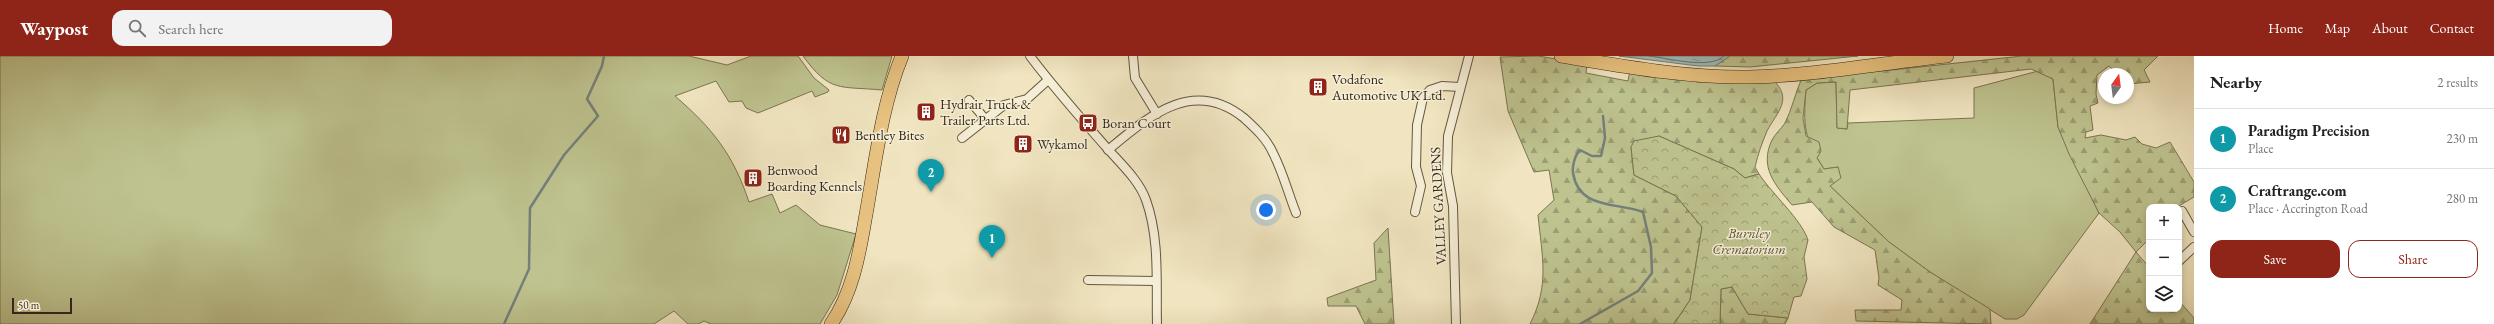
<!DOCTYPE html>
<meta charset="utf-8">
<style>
:root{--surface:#fff;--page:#f2f2f2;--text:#202124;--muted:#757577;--line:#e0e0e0;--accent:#8f2418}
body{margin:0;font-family:"EB Garamond",serif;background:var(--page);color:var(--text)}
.controls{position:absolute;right:12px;bottom:12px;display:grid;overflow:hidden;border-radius:8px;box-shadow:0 2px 6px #0003}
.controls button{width:36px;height:36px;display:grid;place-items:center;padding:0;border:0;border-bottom:1px solid var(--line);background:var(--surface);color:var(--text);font:20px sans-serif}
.compass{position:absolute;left:2098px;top:12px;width:36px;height:36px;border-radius:50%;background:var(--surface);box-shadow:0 2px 6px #0003;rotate:14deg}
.scale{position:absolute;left:12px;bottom:10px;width:60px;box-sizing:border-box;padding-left:4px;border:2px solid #362716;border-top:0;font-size:11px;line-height:14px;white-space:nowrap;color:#362716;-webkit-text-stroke:3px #f5eed6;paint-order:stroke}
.you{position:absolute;left:1266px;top:154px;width:14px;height:14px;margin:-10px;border:3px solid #fff;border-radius:50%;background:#1a73e8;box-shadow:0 0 0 6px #1a73e833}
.badge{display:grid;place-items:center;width:26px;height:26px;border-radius:50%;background:var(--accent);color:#fff;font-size:13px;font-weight:700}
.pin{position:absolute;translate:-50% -33px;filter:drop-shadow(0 1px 2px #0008)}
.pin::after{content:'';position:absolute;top:21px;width:14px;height:12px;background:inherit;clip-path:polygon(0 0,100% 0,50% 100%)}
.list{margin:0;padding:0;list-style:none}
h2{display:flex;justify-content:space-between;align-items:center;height:52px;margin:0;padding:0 16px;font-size:17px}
h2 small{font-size:13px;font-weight:400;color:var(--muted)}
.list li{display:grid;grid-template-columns:26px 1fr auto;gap:12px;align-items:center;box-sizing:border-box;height:60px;padding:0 16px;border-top:1px solid var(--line)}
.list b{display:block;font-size:15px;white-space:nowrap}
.list p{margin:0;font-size:13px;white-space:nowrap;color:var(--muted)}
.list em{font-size:13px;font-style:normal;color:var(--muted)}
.actions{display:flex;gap:8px;padding:12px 16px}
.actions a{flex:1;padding:9px 0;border:1px solid var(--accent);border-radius:12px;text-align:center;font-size:14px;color:var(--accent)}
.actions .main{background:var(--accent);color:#fff}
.icon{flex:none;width:22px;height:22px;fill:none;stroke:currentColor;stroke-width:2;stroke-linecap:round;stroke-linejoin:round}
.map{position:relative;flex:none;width:2194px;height:268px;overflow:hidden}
header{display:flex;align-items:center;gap:24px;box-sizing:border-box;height:56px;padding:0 20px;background:var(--accent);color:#fff}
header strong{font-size:19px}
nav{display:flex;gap:22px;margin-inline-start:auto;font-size:14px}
.search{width:280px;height:36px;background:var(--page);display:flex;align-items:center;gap:10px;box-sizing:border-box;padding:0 14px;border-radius:12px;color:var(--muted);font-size:15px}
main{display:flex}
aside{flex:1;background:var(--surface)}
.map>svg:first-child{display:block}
</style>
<header>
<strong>Waypost</strong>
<div class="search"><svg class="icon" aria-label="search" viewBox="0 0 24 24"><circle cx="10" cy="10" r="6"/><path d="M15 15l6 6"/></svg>Search here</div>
<nav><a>Home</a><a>Map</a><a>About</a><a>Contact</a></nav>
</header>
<main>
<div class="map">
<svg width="2194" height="268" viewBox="0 0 2194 268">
<defs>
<pattern id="forest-firs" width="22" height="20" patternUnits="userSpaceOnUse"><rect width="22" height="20" fill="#bec38f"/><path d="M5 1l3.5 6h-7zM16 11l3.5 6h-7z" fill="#9b9e74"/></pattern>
<pattern id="park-crowns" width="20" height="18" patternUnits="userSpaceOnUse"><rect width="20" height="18" fill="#bec38f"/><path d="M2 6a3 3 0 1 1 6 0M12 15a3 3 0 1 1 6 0" fill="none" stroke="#9b9e74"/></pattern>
<pattern id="water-ripples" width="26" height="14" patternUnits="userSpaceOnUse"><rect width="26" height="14" fill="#9ebcbc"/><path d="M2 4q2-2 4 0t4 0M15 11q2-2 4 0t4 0" fill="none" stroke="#829998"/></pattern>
</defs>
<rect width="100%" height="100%" fill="#f0e5c0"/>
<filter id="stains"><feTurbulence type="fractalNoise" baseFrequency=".005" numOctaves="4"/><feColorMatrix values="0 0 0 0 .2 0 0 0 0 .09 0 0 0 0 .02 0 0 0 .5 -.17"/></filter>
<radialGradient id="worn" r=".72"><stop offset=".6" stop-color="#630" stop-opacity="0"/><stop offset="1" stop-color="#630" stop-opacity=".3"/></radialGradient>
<g fill="#bec38f" stroke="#7a7552">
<path d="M 0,0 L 689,0 L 727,9 L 751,0 L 798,0 L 814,22 L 829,34 L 828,36 L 815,41 L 812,35 L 758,57 L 746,52 L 742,45 L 729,46 L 716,25 L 675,40 C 713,73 733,98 749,146 L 772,138 L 780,157 L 796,149 L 820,169 L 856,178 L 837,239 L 820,268 L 711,268 L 704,265 L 698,268 L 688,268 L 674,255 L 654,268 L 0,268 Z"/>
<path d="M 803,0 L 892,0 L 882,34 C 839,30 830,37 803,0 Z"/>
<path d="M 2038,15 L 2053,23 L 2058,71 L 2099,157 L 2024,259 L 2017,263 L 2005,263 L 1930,216 L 1889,186 L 1830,130 L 1838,111 L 1824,113 C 1804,82 1803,71 1806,34 L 1817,27 L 1836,26 L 1837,72 L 1847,73 L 1848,67 L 1974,62 L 1974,32 Z"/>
</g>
<g fill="url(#forest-firs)" stroke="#7a7552">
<path d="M 1538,0 L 1587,8 L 1586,17 L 1628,25 L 1630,14 L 1772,23 C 1794,43 1777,56 1767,75 C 1762,87 1758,98 1755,111 L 1759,118 L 1745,122 L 1734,113 L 1659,80 L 1631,91 L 1634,119 L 1676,140 L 1702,171 L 1690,244 L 1674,268 L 1530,268 C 1550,229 1542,201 1538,159 L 1554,144 L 1549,114 L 1534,116 L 1508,55 L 1500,1 Z"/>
<path d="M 1730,0 L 1858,0 L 1750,11 L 1715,10 Z"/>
<path d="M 2022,0 L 2158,0 L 2144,14 L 2150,26 L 2128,28 L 2128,18 L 2117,18 L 2109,10 L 2097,19 L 2096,38 L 2098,47 L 2090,50 L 2093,74 L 2086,76 L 2085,82 L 2101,79 L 2126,84 L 2135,81 L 2142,88 L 2156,92 L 2170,86 L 2194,126 L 2194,141 L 2177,151 L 2149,151 L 2149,183 L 2136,196 L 2149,211 L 2149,253 L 2179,253 L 2179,245 L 2194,262 L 2194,268 L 2090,268 L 2136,196 L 2120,176 L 2099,157 L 2069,98 L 2058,71 L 2053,23 L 2031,13 L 1850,34 L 1847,73 L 1837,72 L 1836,26 L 1817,27 L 1806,34 L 1803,62 L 1806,80 L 1819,86 L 1821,95 L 1817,102 L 1824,113 L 1838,111 L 1841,122 L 1830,130 L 1889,186 L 1930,216 L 1990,253 L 1991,268 L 1856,265 L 1855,254 L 1901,254 L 1902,244 L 1878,229 L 1879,222 L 1875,194 L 1834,171 L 1812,146 L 1792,149 C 1775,129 1759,111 1772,84 C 1775,78 1781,73 1785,67 C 1792,53 1795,38 1801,24 L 1812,20 L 1892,14 Z"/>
<path d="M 1388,172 L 1394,268 L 1365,268 L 1356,250 L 1328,250 L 1327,242 L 1376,224 L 1374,187 Z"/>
<path d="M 1732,231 L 1748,258 L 1788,262 L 1785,268 L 1720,268 L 1721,233 Z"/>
</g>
<path fill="url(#park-crowns)" stroke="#7a7552" d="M 1659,80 L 1734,113 L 1745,122 L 1759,118 C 1773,139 1801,163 1808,184 L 1804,201 L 1807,223 L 1801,240 L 1794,241 L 1788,262 L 1748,258 L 1732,231 L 1721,233 L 1720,268 L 1674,268 L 1690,244 L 1702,171 L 1676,140 L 1634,119 L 1631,91 L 1634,85 Z"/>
<path fill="url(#water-ripples)" stroke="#74807a" d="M 1619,0 L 1730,0 L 1715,10 L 1698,10 Z"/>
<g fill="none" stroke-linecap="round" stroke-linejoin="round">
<path stroke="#6a7269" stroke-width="1" d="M 1649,0 C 1668,2 1710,14 1724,0"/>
<g stroke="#74807a" stroke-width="2.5">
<path d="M 504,268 L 529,213 L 530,152 L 564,99 L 598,60 L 587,43 L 602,10 L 604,0"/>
<path d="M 1580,268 L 1638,235 L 1652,217 L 1651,191 L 1643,156 C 1617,146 1579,154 1573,117 C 1572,110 1575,99 1580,94 L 1592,100 L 1601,100 L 1605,82 L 1603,60"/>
</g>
<g stroke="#645640" stroke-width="10">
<g id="minor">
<path d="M 1030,0 C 1054,32 1080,61 1106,91 C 1120,107 1139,124 1146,144 C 1160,183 1156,227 1157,268"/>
<path d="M 1133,0 L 1135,22 L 1157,58"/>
<path d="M 969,44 L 986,64"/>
<path d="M 962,82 L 1004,49 L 1027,43 L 1048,24"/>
<path d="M 1108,94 C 1149,60 1193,21 1244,62 C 1255,72 1267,83 1273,97 C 1283,116 1288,137 1296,157"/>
<path d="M 2182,155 L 2194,176"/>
<path d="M 1415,156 L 1421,130 L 1416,111 L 1417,69 L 1423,42 L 1430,34 L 1442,30 L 1460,31"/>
<path d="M 2179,205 L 2194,191"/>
<path d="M 1088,224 L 1156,225"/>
<path d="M 1456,268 L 1453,150 L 1447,117 L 1448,80 L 1469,0"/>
</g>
</g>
<g stroke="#362716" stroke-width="14">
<path id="primary" d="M 831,268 C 852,238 859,200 865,164 C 875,110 881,51 902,0"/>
</g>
<g stroke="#362716" stroke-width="14">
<path id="trunk" d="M 1561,0 C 1622,10 1686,22 1748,21 C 1813,20 1882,7 1947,0"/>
</g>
<use href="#minor" stroke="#f5eed6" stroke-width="8"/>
<use href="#primary" stroke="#e8c280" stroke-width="13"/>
<use href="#trunk" stroke="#e8c280" stroke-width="13"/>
</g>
<defs>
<g id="building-square" transform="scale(1)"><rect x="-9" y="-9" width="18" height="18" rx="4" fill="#8f2418" stroke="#f5eed6"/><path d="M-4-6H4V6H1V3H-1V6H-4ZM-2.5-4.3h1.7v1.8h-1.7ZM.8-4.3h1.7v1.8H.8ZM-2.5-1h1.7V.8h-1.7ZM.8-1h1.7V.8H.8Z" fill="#fff"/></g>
<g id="bus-square" transform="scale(1)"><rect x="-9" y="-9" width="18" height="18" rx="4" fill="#8f2418" stroke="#f5eed6"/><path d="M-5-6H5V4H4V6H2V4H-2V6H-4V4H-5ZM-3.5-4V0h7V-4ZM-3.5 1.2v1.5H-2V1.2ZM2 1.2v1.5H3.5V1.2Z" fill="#fff"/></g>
<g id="restaurant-square" transform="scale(1)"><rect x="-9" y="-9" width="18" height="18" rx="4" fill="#8f2418" stroke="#f5eed6"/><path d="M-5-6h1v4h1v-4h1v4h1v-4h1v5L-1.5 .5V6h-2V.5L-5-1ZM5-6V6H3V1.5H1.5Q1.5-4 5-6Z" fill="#fff"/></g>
</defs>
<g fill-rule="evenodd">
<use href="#building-square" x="1318" y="31"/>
<use href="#building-square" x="926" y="56"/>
<use href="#bus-square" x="1088" y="67"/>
<use href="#restaurant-square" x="841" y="79"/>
<use href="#building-square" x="1023" y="88"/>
<use href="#building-square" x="753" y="122"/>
</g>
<g text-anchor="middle" stroke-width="3" stroke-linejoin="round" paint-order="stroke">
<g font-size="14" fill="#362716" stroke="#f5eed6" text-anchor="start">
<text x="1332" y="28">Vodafone<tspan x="1332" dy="16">Automotive UK Ltd.</tspan></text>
<text x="940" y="53">Hydrair Truck &amp;<tspan x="940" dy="16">Trailer Parts Ltd.</tspan></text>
<text x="1102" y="72">Boran Court</text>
<text x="855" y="84">Bentley Bites</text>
<text x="1037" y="93">Wykamol</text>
<text x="767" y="119">Benwood<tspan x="767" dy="16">Boarding Kennels</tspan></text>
</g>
<g font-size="14" fill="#362716" stroke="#f5eed6">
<text transform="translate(1438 150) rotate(-93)" y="5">VALLEY GARDENS</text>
</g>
<g font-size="14" font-style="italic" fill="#584e34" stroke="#f5eed6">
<text x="1749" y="182">Burnley<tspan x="1749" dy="16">Crematorium</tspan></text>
</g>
</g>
<rect width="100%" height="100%" filter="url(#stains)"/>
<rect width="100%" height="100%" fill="url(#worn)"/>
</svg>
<div class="controls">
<button>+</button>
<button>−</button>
<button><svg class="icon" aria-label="layers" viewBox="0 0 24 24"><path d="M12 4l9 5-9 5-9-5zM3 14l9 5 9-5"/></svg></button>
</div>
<svg class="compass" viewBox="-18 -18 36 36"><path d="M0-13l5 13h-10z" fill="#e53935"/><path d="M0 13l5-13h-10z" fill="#757577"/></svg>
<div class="scale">50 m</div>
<div class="you"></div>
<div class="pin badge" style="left:992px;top:202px;background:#0f9aa8">1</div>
<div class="pin badge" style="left:931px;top:136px;background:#0f9aa8">2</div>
</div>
<aside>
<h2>Nearby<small>2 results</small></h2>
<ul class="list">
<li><span class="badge" style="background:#0f9aa8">1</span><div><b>Paradigm Precision</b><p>Place</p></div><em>230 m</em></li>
<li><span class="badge" style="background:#0f9aa8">2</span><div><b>Craftrange.com</b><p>Place · Accrington Road</p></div><em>280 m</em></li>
</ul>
<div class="actions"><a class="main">Save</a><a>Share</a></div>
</aside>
</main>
